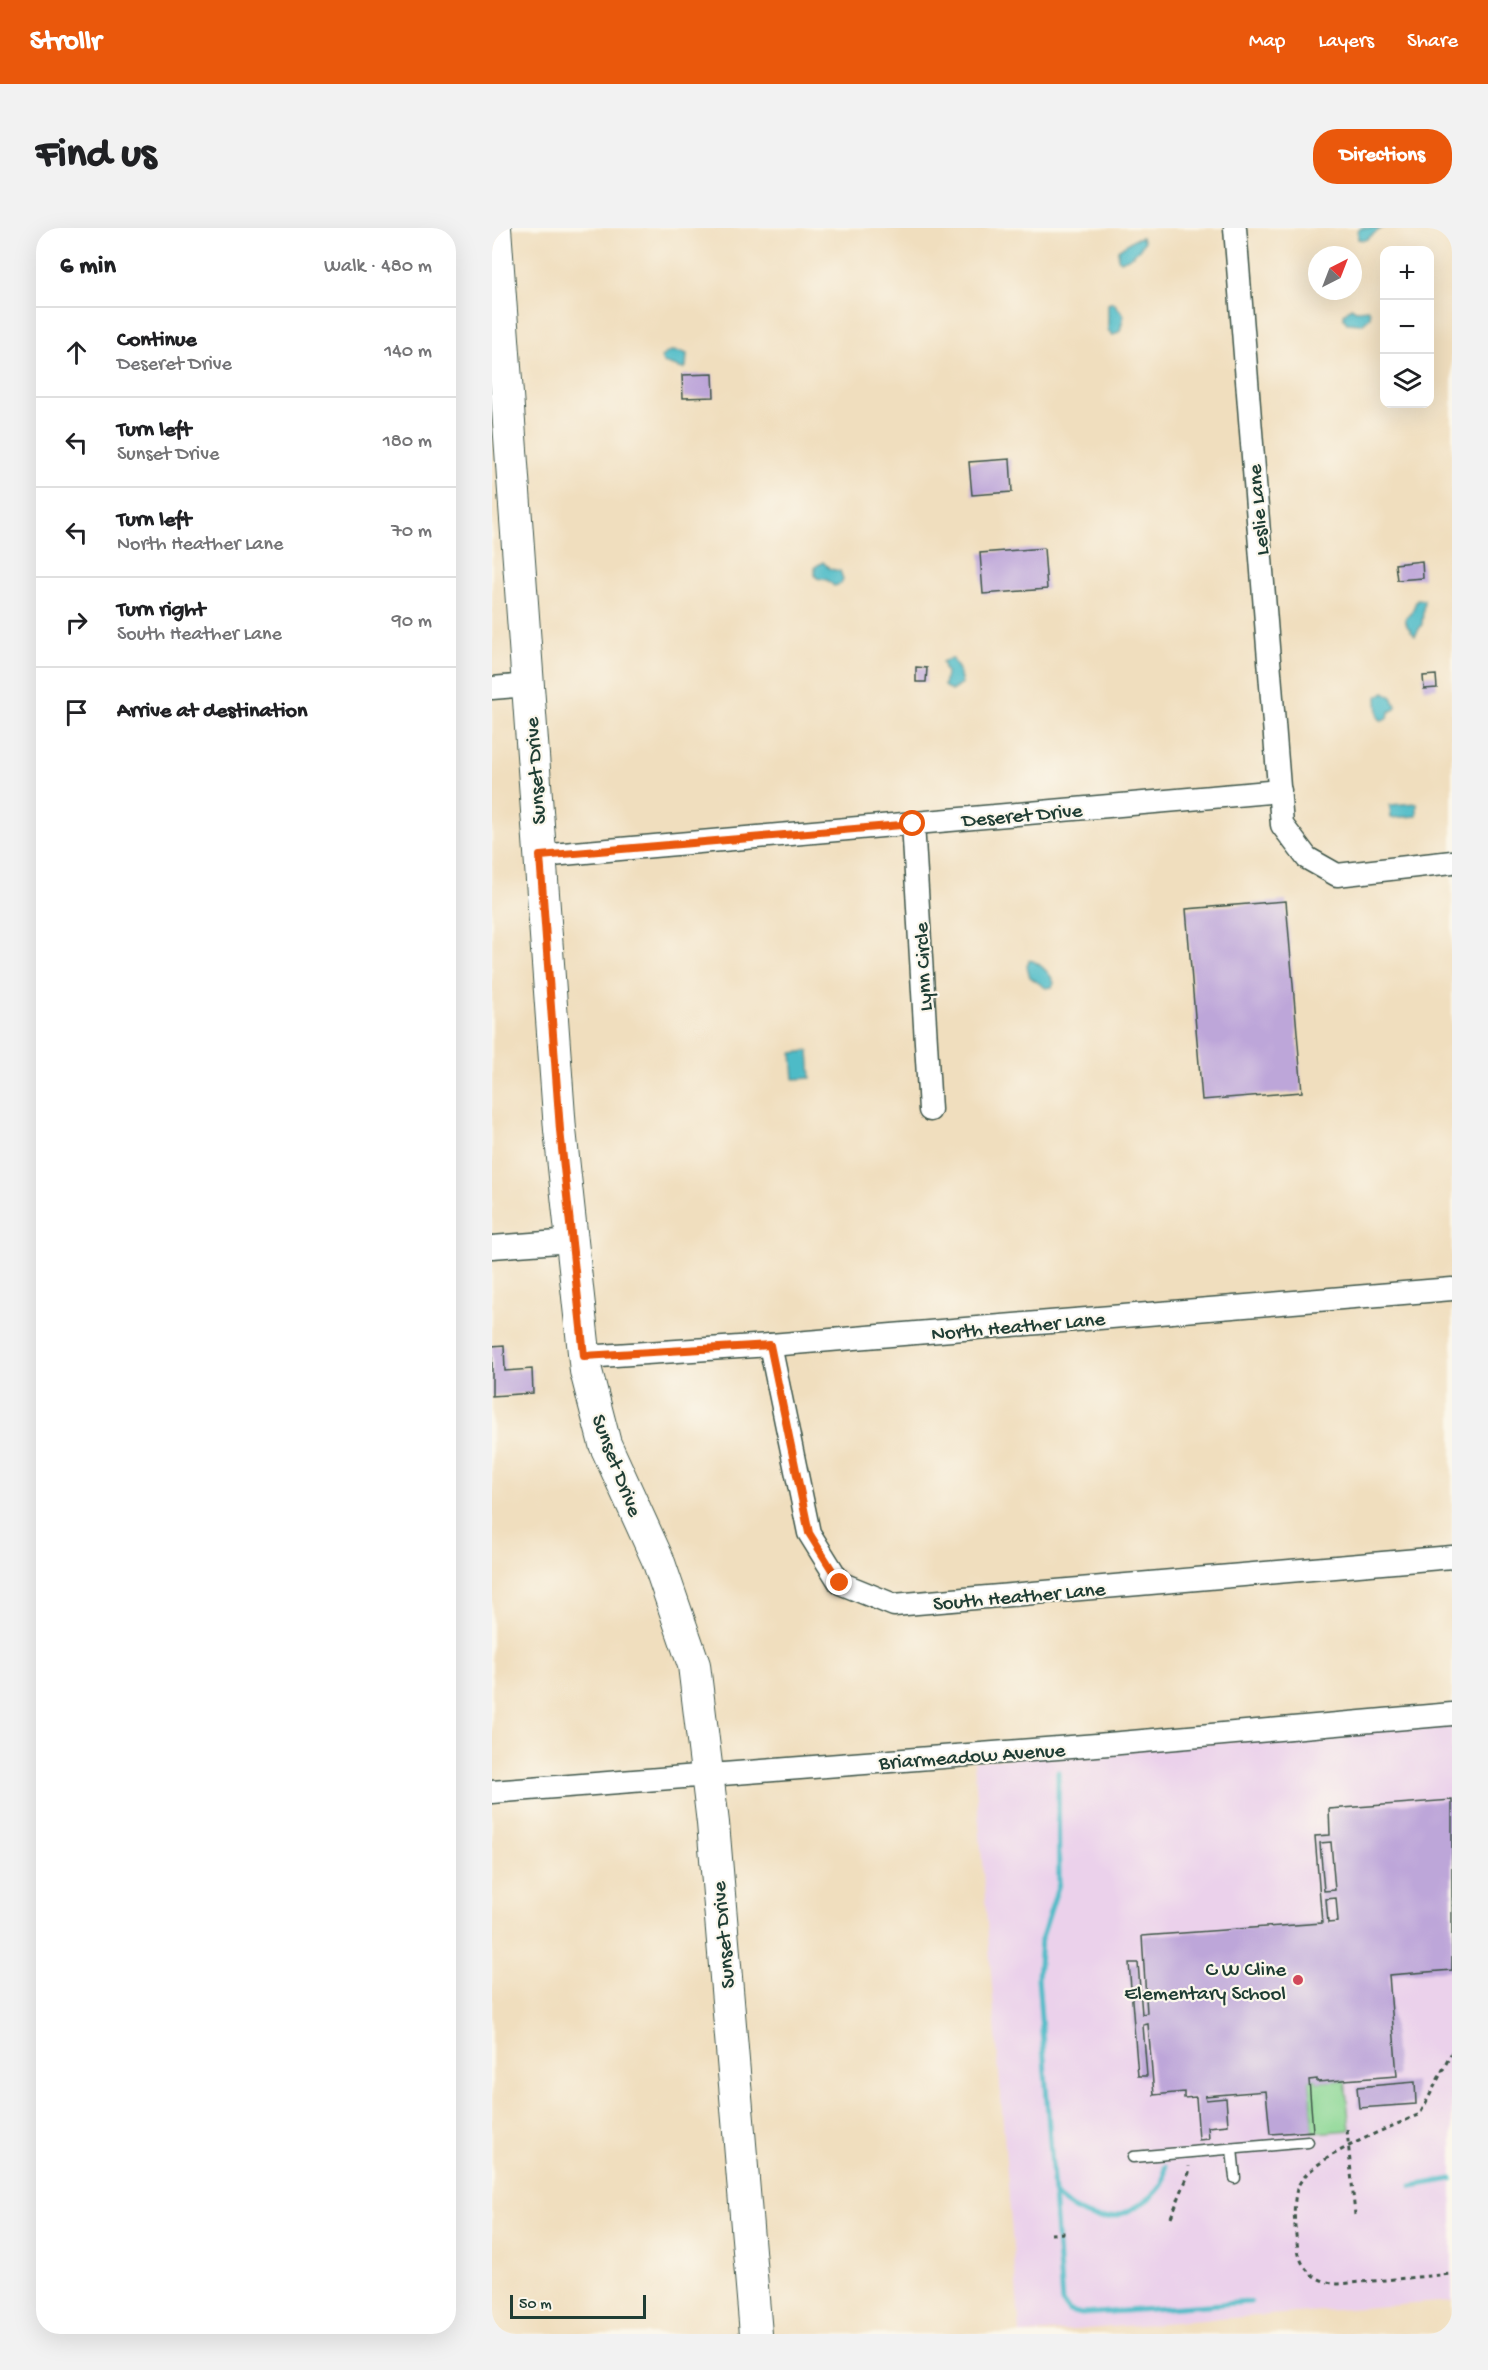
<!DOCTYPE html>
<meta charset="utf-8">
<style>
:root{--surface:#fff;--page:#f2f2f2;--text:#202124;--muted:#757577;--line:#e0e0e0;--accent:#ea580c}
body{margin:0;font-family:"Gochi Hand",sans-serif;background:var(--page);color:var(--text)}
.controls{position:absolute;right:18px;top:18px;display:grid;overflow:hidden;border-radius:12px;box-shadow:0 6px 24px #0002}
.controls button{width:54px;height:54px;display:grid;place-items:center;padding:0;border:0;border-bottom:2px solid var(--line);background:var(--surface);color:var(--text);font:30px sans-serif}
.compass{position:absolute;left:816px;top:18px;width:54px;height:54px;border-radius:50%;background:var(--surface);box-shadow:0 6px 24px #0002;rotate:42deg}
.scale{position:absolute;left:18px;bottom:15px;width:136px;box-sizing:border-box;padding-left:6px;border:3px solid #1f3d34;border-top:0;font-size:16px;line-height:21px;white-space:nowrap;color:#1f3d34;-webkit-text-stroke:4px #fbf7ec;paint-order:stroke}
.stop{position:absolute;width:18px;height:18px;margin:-14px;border:4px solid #ea580c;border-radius:50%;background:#fff}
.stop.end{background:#ea580c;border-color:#fff;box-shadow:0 2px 6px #0008}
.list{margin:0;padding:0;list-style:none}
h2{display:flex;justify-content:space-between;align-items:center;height:78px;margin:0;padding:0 24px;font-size:26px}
h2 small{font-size:20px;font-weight:400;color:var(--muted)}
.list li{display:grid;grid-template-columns:39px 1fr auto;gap:18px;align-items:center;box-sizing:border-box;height:90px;padding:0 24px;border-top:2px solid var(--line)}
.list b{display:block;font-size:22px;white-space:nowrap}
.list p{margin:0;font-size:20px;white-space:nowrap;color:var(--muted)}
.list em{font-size:20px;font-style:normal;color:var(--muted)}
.icon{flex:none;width:33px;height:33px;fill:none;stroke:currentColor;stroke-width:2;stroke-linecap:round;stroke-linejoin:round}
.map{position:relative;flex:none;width:960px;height:2106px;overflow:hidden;border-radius:24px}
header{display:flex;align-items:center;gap:36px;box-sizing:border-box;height:84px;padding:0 30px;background:var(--accent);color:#fff}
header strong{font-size:28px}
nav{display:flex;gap:33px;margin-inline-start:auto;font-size:21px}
.intro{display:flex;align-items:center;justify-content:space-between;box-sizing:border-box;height:144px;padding:0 36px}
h1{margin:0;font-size:42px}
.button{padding:15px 27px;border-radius:24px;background:var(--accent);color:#fff;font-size:21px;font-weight:700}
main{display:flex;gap:36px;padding:0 36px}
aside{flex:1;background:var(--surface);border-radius:24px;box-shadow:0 6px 24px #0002}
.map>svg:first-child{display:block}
</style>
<header>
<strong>Strollr</strong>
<nav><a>Map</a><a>Layers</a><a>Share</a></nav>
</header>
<div class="intro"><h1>Find us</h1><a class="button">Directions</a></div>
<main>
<aside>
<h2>6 min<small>Walk · 480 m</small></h2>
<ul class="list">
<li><svg class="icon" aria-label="ahead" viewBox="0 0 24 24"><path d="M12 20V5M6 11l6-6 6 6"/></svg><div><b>Continue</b><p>Deseret Drive</p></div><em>140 m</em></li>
<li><svg class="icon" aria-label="left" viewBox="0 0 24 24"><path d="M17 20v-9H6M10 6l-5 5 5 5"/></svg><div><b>Turn left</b><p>Sunset Drive</p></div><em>180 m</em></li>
<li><svg class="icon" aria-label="left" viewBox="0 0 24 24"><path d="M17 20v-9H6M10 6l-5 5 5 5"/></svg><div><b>Turn left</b><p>North Heather Lane</p></div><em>70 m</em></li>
<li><svg class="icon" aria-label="right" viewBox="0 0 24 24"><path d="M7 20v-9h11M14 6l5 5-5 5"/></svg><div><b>Turn right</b><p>South Heather Lane</p></div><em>90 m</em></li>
<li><svg class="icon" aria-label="arrive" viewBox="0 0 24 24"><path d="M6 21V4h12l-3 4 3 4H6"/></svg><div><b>Arrive at destination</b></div></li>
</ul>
</aside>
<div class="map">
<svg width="960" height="2106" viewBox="0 0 960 2106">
<rect width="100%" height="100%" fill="#fbf7ec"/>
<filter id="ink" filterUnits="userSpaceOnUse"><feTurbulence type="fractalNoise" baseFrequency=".0167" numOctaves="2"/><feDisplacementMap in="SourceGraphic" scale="12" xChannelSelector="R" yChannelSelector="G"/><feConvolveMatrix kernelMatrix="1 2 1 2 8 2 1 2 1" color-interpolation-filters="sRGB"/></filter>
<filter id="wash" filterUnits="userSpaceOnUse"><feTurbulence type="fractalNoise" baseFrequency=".008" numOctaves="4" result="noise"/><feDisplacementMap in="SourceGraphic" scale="24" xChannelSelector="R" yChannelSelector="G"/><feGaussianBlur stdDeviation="1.35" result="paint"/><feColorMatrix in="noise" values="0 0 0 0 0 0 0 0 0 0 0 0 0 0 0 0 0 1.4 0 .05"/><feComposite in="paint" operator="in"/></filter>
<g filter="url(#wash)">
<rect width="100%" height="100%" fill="#f0debe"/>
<path fill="#ebd1eb" d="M 960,1496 L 960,2073 L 528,2106 L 482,1533 Z"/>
<path fill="#8bd794" stroke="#558a64" stroke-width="1.5" d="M 825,1851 L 825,1854 L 853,1852 L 858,1902 L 821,1905 L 817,1852 Z"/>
<g fill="#4dbbc7" stroke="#367c7e" stroke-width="1.5">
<path d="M 870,0 L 890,0 L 873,12 L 866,11 L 866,2 Z"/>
<path d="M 650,9 L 652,14 C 647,23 639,30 628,33 L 626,30 L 626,22 L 642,11 Z"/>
<path d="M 621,74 L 632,87 L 628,103 L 621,107 L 616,102 L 616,76 Z"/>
<path d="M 859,79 L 864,82 L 876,81 L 878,84 L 878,89 L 870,96 L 855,95 L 852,91 L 852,86 Z"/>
<path d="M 178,123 L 190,124 L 195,126 L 194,139 L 191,141 L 171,135 L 169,129 Z"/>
<path d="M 331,334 L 338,341 L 348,343 L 351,351 L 349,356 L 342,358 L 335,352 L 325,350 L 323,347 L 323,339 Z"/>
<path d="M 925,371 L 932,372 L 930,396 L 923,408 L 915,398 L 913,391 L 920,384 Z"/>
<path d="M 460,430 L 467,442 L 470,456 L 459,463 L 452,458 L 454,445 L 450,434 Z"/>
<path d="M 892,464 L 900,469 L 904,478 L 903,481 L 897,484 L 896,490 L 890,493 L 886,489 L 885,469 Z"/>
<path d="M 925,575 L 925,588 L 899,590 L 898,577 Z"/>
<path d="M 537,732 C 546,733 559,746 562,755 L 560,759 L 554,760 L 538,749 L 535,738 Z"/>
<path d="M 317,823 L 319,850 L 302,851 L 300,825 Z"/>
</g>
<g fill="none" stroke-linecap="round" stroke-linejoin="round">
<g stroke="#4dbbc7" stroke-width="5">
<path d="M 566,1544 L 567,1656 L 549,1712 L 546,1749 L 570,2074 L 577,2083 L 590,2086 L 758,2074"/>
<path d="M 920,1958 L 960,1951"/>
<path d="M 563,1967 C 576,1979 590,1988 608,1990 C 627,1991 660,1973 670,1957 C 673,1952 673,1945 673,1939"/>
</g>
</g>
<g id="blocks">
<g fill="#bda6d9" fill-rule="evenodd">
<path d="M 221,146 L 222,169 L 191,170 L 190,147 Z"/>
<path d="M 518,231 L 520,264 L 480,267 L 477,234 Z"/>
<path d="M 552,320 L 555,361 L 491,366 L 488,325 Z"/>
<path d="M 930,333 L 931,350 L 905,352 L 903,336 Z"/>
<path d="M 424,439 L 435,440 L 434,454 L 424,454 Z"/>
<path d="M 944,447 L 945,460 L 932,461 L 931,448 Z"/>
<path d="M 794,673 L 810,864 L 710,872 L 694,681 Z"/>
<path d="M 12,1117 L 13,1143 L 40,1141 L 41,1165 L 0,1168 L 0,1118 Z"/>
<path d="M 960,1572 L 960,1742 L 897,1747 L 905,1848 L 825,1854 L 825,1851 L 817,1852 L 821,1903 L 778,1906 L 774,1863 L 713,1868 L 714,1872 L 734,1870 L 736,1897 L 716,1899 L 717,1911 L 707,1912 L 704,1869 L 692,1870 L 692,1864 L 662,1867 L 656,1796 L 651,1797 L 655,1848 L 646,1848 L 637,1735 L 646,1735 L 650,1786 L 655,1785 L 650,1708 L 830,1695 L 823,1608 L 838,1607 L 837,1581 ZM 839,1614 L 843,1662 L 832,1663 L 828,1615 ZM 844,1670 L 846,1694 L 836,1695 L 834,1671 Z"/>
<path d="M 923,1854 L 924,1876 L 867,1880 L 865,1859 Z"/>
</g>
</g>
</g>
<g filter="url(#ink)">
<use href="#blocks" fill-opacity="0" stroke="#3e5549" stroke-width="1.5"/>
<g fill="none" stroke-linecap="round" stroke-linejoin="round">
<g stroke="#3e5549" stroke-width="13">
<g id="lane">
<path d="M 740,1921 L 743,1950"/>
<path d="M 641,1929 L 816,1914"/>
</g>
</g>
<g stroke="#3e5549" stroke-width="25">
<g id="street">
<path d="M 743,0 L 790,597 L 815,630 L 845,647 L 960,634"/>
<path d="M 0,460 L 36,457"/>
<path d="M 421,595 L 438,882"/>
<path d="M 48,628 L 788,563"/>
<path d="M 0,1019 L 80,1013"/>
<path d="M 278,1117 L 317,1305 L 348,1355 L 402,1377 L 960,1329"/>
<path d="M 92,1129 L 278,1117 L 960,1061"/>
<path d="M 0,1564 L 605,1517 L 960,1486"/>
</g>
</g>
<g stroke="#3e5549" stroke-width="34">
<path id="secondary" d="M 3,0 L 68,902 L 94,1143 L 113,1216 L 166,1332 L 202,1437 L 221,1595 L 264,2106"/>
</g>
<g stroke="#3e5549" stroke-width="3" stroke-dasharray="4.5 4.5" stroke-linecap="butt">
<path d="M 960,1824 L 928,1886 C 900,1899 814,1930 805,1961 C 800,1980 803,2002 806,2021 C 809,2044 826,2054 847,2056 L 960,2046"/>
<path d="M 855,1902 L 863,1987"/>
<path d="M 679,1989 L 697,1945 L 697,1938"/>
<path d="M 559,2006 L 573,2005"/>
</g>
<use href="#lane" stroke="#fff" stroke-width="10"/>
<use href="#street" stroke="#fff" stroke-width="22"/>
<use href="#secondary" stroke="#fff" stroke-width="32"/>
</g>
</g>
<g fill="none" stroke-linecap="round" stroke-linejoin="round" filter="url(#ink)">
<path stroke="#ea580c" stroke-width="8" d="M 348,1355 L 317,1305 L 278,1117 L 92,1128 L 68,902 L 48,628 L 421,596"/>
</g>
<circle fill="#d1495b" stroke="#fbf7ec" stroke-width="2" cx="806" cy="1752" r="6"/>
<g text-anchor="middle" stroke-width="4.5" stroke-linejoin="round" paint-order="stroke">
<g font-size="21" fill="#1f3d34" stroke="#fbf7ec">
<text transform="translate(765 282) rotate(-95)" y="7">Leslie Lane</text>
<text transform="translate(42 543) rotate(-94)" y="7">Sunset Drive</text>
<text transform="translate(530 586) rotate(-5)" y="7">Deseret Drive</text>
<text transform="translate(430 739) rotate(-93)" y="7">Lynn Circle</text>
<text transform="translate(526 1097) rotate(-5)" y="7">North Heather Lane</text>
<text transform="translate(126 1237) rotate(69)" y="7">Sunset Drive</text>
<text transform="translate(527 1367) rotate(-5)" y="7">South Heather Lane</text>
<text transform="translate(480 1527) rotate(-4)" y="7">Briarmeadow Avenue</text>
<text transform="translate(230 1707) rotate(-95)" y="7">Sunset Drive</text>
</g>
<g font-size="21" fill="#1f3d34" stroke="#fbf7ec" text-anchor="end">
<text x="794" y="1747">C W Cline<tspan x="794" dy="24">Elementary School</tspan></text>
</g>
</g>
</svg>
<div class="controls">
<button>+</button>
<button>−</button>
<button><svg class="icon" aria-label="layers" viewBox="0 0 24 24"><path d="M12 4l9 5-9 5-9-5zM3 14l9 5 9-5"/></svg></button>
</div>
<svg class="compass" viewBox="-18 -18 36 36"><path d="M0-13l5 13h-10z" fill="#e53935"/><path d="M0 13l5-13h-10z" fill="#757577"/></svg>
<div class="scale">50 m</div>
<div class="stop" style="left:421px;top:596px"></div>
<div class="stop end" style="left:348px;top:1355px"></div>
</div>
</main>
